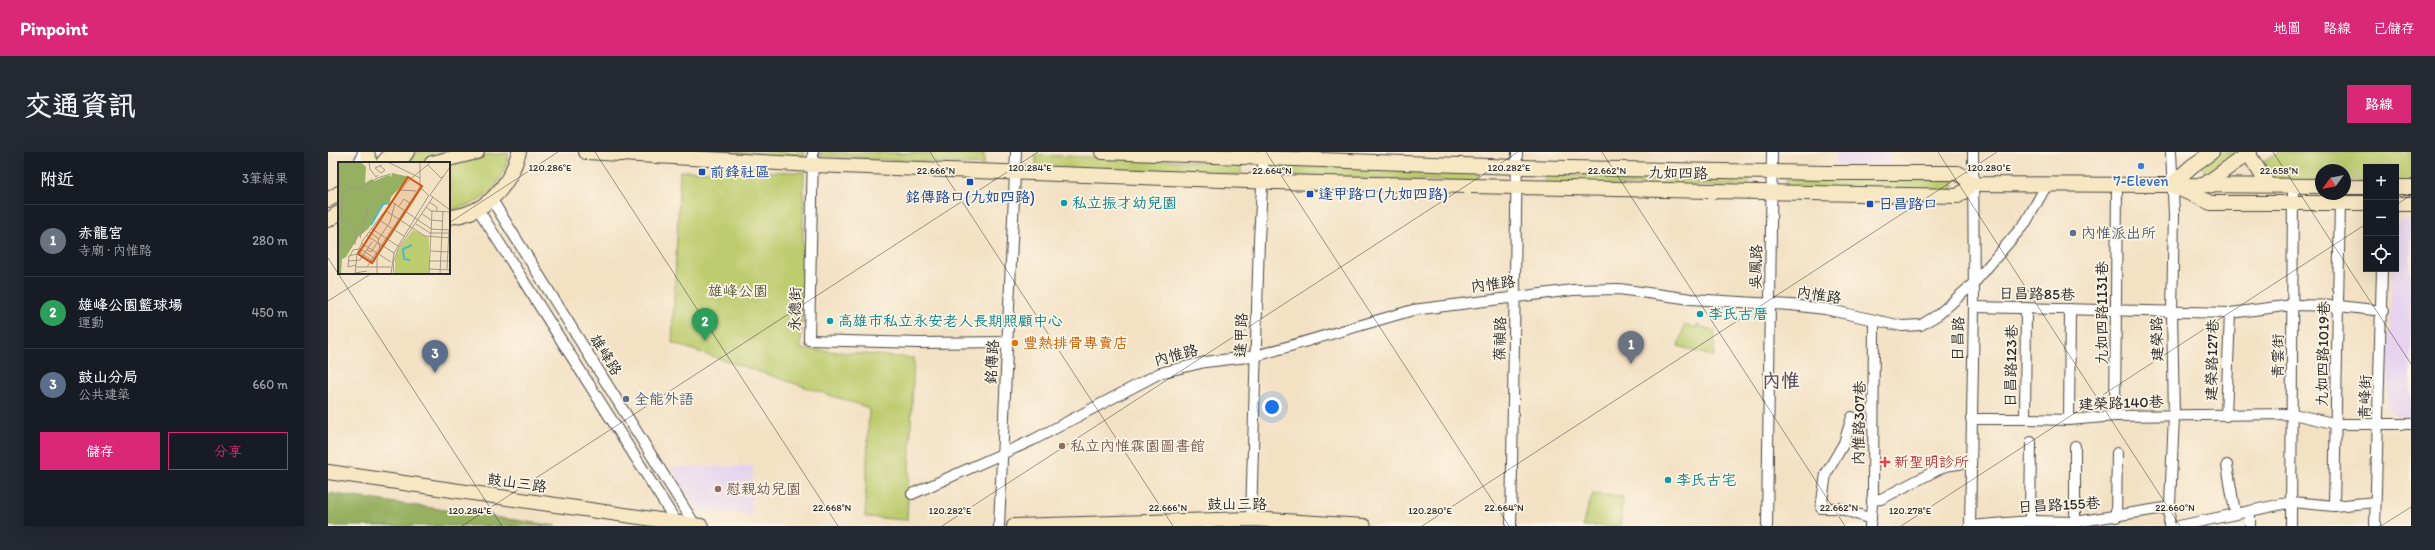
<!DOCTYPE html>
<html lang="zh-TW">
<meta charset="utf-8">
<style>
:root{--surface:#171b24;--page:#242831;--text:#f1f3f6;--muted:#9ea1a6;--line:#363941;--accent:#db2777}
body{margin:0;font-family:Itim,"LXGW WenKai TC",sans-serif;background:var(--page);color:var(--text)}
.controls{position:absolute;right:12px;top:12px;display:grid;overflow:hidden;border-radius:0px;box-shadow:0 4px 16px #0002}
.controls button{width:36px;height:36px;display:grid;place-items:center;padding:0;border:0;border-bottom:1px solid var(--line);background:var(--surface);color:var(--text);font:20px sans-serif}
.compass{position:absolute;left:1987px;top:12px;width:36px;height:36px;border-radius:50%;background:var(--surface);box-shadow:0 4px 16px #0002;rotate:237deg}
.you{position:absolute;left:944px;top:255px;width:14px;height:14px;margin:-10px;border:3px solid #fff;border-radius:50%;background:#1a73e8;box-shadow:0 0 0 6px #1a73e833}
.badge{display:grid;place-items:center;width:26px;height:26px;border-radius:50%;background:var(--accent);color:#fff;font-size:13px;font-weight:700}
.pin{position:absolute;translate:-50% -33px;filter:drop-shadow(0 1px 2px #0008)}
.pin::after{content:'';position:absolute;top:21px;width:14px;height:12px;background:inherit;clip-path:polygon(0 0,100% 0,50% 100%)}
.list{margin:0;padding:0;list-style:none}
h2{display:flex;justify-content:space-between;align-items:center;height:52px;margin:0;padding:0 16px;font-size:17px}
h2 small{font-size:13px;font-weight:400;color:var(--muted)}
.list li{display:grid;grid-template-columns:26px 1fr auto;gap:12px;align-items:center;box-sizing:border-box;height:72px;padding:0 16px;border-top:1px solid var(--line)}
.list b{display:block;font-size:15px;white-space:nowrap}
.list p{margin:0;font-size:13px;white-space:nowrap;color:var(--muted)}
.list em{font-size:13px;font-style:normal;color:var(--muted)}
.actions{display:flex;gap:8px;padding:12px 16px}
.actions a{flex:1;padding:9px 0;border:1px solid var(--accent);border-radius:0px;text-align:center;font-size:14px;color:var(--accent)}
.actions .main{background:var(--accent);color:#fff}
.icon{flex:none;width:22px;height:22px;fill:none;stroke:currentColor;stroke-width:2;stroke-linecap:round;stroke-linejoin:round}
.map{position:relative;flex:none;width:2083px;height:374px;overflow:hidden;border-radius:0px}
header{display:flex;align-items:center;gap:24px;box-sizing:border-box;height:56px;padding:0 20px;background:var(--accent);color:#fff}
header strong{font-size:19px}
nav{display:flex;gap:22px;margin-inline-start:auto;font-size:14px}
.intro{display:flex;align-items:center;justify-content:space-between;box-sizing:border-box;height:96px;padding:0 24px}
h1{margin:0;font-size:28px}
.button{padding:10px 18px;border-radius:0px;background:var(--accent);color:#fff;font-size:14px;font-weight:700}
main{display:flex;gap:24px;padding:0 24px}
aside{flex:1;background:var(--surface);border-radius:0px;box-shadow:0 4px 16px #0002}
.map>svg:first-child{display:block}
</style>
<header>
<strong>Pinpoint</strong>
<nav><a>地圖</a><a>路線</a><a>已儲存</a></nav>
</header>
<div class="intro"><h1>交通資訊</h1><a class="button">路線</a></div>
<main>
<aside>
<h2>附近<small>3筆結果</small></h2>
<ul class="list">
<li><span class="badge" style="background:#6b7280">1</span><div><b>赤龍宮</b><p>寺廟 · 內惟路</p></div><em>280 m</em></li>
<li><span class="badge" style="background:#2e9e5b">2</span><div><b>雄峰公園籃球場</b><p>運動</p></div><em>450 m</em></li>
<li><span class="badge" style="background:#5c6f8a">3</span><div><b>鼓山分局</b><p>公共建築</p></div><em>660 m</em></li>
</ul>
<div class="actions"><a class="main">儲存</a><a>分享</a></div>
</aside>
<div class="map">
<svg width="2083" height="374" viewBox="0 0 2083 374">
<rect width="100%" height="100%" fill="#fcf5e5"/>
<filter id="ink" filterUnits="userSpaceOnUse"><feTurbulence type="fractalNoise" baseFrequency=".025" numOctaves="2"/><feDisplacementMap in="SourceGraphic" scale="8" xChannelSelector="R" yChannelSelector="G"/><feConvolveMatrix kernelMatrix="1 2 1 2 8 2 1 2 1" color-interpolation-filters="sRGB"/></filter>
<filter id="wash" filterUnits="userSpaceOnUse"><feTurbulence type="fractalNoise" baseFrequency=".012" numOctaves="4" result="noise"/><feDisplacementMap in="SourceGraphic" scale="16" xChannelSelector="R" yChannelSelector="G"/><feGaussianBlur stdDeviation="0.9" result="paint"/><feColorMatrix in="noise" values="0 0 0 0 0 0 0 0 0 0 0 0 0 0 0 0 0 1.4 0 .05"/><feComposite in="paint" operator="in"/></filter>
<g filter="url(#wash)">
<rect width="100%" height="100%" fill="#f3e1c4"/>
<g fill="#e5d3f0">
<path d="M 1508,0 L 1562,0 L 1562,14 L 1508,13 Z"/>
<path d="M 2075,68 L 2083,69 L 2083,266 L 2069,265 L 2059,253 L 2064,117 L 2068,117 L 2068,74 Z"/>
<path d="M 425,314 L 423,363 L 369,359 L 343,315 Z"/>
</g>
<g fill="#bdcc6e" stroke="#747c4c">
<path d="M 87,0 L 124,0 L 89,11 L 78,11 Z"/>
<path d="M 354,0 L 476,0 L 477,4 L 354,4 Z"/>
<path d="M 492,0 L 656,2 L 656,13 L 492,4 Z"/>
<path d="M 1892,0 L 1914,0 L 1879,23 L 1872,13 Z"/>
<path d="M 1951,0 L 2083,0 L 2083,31 L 2068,30 L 2068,15 L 2038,15 L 2038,30 L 2017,29 L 2017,18 L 1993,18 L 1993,29 L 1942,28 L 1932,12 Z"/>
<path d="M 181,1 C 176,27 163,47 137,54 C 131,56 126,58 121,58 L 121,11 L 157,3 Z"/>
<path d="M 708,3 L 913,11 L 913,23 L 708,15 Z"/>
<path d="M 949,11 L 1151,18 L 1151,30 L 948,24 Z"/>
<path d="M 352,19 L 476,20 L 473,197 L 586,206 L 579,368 L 537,365 L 541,256 L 344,191 Z"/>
<path d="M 1217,22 L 1421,25 L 1421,35 L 1217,32 Z"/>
<rect x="1458" y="27" width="167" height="11"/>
<path d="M 1357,172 L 1368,176 L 1369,173 L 1387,179 L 1386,205 L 1350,194 Z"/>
<path d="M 1265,342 L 1295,345 L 1292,374 L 1255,374 L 1257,364 Z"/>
</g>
<path fill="#96b061" stroke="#606e46" d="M 0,341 L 228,374 L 0,374 Z"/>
</g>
<g filter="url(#ink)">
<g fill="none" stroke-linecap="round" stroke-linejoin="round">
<g stroke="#494642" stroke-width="12">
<g id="street">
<path d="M 485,0 L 481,188 L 592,191 L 680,190"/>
<path d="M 31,11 L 35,0"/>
<path d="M 164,48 L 367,373"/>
<path d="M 150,57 L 349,371"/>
<path d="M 1646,155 L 1902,161 L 1898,264"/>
<path d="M 1902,161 L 1965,153 L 2011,154 L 2055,159"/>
<path d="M 1787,264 L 1789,33"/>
<path d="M 1524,265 L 1516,291 L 1498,322 L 1493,356 L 1511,356 L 1543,367"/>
<path d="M 1643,267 L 1697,267 L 1698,156"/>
<path d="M 1697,267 L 1741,268 L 1787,264 L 1965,262 L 2009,272 L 2083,272"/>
<path d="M 1741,268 L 1742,157"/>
<path d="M 1899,313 L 1907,360"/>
<path d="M 584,342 L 705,288 L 832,221 L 877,210 L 928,204 L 1085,158 L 1245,138 L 1291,137 L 1363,147 L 1463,153 L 1497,157 L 1574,174 L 1593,173 L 1611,162 L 1646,131 L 1698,70 L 1718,34"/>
<path d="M 1544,348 L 1553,347 L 1617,314 L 1643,310"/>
<path d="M 2006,354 L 2012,50"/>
<path d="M 1788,365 L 1789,301"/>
<path d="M 923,367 L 931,87 L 936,0"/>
<path d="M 1702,369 L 1703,290"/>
<path d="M 671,374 L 688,0"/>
<path d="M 1183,374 L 1189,0"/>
<path d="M 1439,374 L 1444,0"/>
<path d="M 1542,374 L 1545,341 L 1546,168"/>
<path d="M 1642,374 L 1646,155 L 1645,0"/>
<path d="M 1643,374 L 1702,369 L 1747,370 L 1843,355"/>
<path d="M 1747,374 L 1747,294"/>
<path d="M 1841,374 L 1846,264 L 1844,159 L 1846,62 L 1843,0"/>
<path d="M 1851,374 L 1964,350 L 2006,354 L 2047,350"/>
<path d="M 1922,374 L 1922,360"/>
<path d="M 1963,374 L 1965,33"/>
<path d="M 2047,374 L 2054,117"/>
</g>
</g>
<g stroke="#494642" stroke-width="16">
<g id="secondary">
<path d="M 39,0 L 42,11"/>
<path d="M 258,0 L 485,13 L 947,30 L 1630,44 L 1645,32"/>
<path d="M 774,0 L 1189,15 L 1500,21 L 1630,21 L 1645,32 L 1993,34"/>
<path d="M 1920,1 L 1940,33"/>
<path d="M 55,11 L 64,0"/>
<path d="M 71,11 L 79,0"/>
<path d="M 104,11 L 149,0"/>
<path d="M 1843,33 L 1864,14 L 1884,0"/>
<path d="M 1876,33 L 1922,0"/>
<path d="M 1847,35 L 1883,51 L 2038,51"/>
<path d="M 2017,35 L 2038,35"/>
<path d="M 2068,35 L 2083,35"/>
<path d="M 0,48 L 11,41"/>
<path d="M 2068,52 L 2083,52"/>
<path d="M 121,65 C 158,62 182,34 191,0"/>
<path d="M 0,68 L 11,61"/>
<path d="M 0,320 L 373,374"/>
<path d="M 686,374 L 923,367 L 1036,374"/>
</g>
</g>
<use href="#street" stroke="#fff" stroke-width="10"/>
<use href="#secondary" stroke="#f7e8c3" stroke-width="14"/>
</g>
</g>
<path fill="none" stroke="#2b2b2b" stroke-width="1" stroke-opacity="0.45" d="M 267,0 L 510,374M 602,0 L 845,374M 938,0 L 1181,374M 1274,0 L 1517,374M 1610,0 L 1852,374M 1945,0 L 2083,212M 2068,53 L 2083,43M 121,71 L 230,0M 0,106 L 174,374M 0,149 L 44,121M 134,374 L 710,0M 614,374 L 1190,0M 1094,374 L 1669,0M 1573,374 L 2038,72M 2053,374 L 2083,355"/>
<circle fill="#3f7fe0" stroke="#fcf5e5" stroke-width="1.5" cx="1813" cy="14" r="4"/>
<g fill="#1a4fb4" stroke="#fcf5e5" stroke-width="1.5">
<rect x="370" y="16" width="8" height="8" rx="2"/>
<rect x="638" y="26" width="8" height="8" rx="2"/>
<rect x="978" y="38" width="8" height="8" rx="2"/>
<rect x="1538" y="48" width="8" height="8" rx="2"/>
</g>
<g fill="#0f9aa8" stroke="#fcf5e5" stroke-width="1.5">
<circle cx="736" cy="51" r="4"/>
<circle cx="1372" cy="162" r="4"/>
<circle cx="502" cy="169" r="4"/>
<circle cx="1340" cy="328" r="4"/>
</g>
<g fill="#5c6f8a" stroke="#fcf5e5" stroke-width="1.5">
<circle cx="1745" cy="81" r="4"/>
<circle cx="298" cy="247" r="4"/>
</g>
<circle fill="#e8710a" stroke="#fcf5e5" stroke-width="1.5" cx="687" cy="191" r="4"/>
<g fill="#8d6e63" stroke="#fcf5e5" stroke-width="1.5">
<circle cx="734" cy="294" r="4"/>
<circle cx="390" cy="337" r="4"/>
</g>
<path fill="#e0444e" stroke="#fcf5e5" stroke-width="1.5" d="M1555 304h4v4h4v4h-4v4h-4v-4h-4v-4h4z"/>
<g text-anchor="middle" stroke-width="3.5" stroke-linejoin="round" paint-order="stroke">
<g font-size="15" fill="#164399" stroke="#fcf5e5" text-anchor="start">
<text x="382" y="25">前鋒社區</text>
<text x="990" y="47">逢甲路口(九如四路)</text>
<text x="642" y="50" text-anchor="middle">銘傳路口(九如四路)</text>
<text x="1550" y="57">日昌路口</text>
</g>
<g font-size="15" fill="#2b2b2b" stroke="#fcf5e5">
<text transform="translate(1350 21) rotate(1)" y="5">九如四路</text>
<text transform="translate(1428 115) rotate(-89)" y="5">吳鳳路</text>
<text transform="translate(1165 132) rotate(-7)" y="5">內惟路</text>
<text transform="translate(1709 142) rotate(1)" y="5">日昌路85巷</text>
<text transform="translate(1491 143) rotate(9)" y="5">內惟路</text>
<text transform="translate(467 157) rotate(-89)" y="5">永德街</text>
<text transform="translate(1774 161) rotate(-90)" y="5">九如四路1131巷</text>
<text transform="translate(913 183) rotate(-88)" y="5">逢甲路</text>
<text transform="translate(1172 187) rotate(-89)" y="5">葆禎路</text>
<text transform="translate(1630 187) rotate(-89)" y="5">日昌路</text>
<text transform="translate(1829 187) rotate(-91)" y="5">建榮路</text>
<text transform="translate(1995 202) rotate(-89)" y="5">九如四路1019巷</text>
<text transform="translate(278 203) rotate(58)" y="5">雄峰路</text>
<text transform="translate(848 203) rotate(-15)" y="5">內惟路</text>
<text transform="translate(1950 204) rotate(-90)" y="5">青雲街</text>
<text transform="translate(1884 208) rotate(-89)" y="5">建榮路127巷</text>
<text transform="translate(664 210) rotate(-87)" y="5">銘傳路</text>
<text transform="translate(1683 214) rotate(-89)" y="5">日昌路123巷</text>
<text transform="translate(2037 245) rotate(-88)" y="5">青峰街</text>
<text transform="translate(1793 251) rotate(-2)" y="5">建榮路140巷</text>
<text transform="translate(1531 271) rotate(-89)" y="5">內惟路307巷</text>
<text transform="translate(189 331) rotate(8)" y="5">鼓山三路</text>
<text x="909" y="357">鼓山三路</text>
<text transform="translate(1731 353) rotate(-3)" y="5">日昌路155巷</text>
</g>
<g font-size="15" fill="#366cbe" stroke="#fcf5e5">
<text x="1813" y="34">7-Eleven</text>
</g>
<g font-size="15" fill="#0d838f" stroke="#fcf5e5" text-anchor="start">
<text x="744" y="56">私立振才幼兒園</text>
<text x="1380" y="167">李氏古厝</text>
<text x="510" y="174">高雄市私立永安老人長期照顧中心</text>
<text x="1348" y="333">李氏古宅</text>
</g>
<g font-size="15" fill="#4e5e75" stroke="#fcf5e5" text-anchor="start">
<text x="1753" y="86">內惟派出所</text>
<text x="306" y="252">全能外語</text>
</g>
<g font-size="15" fill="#575b3f" stroke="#fcf5e5">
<text x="410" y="144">雄峰公園</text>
</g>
<g font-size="15" fill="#c56008" stroke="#fcf5e5" text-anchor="start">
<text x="695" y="196">豐熱排骨專賣店</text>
</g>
<g font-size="15" fill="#785e54" stroke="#fcf5e5" text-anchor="start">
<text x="742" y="299">私立內惟霖園圖書館</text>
<text x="398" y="342">慰親幼兒園</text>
</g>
<g font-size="15" fill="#be3a42" stroke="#fcf5e5" text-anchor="start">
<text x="1566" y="315">新聖明診所</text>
</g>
<g font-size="19" font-weight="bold" fill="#5c5065" stroke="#fcf5e5">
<text x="1453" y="235">内惟</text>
</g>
</g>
<g transform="translate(10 10)">
<rect width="112" height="112" fill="#f3e1c4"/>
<path d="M 75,68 L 91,76 L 91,112 L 57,112 L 57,98 L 60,88 Z" fill="#bdcc6e"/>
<path d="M 0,0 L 23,0 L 28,5 L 27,21 L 34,17 L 36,19 L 51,13 L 53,15 L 54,11 L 72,15 L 53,35 L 51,43 L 47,41 L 30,67 L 20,75 L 8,95 L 4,97 L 3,112 L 0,112 Z" fill="#96b061"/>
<path fill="none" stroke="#4dbbc5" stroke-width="2" d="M 33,63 L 45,42 L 51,41M 72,98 L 66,97 L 65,87 L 74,83"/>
<path fill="none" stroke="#a39887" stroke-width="1" d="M 31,0 L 32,7 L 38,15 L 40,13M 50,0 L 82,16M 82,0 L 82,25 L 91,34M 90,3 L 103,16 L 106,14M 42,4 L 47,8 L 43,11 L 37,6 L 44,3M 112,5 L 92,33 L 112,48M 62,28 L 78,29M 54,40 L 93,67 L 112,68M 91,40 L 99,45 L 99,49M 61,44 L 66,37 L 73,42M 88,45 L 93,49 L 112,50M 48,49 L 87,74 L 112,76M 84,52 L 93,58 L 104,59M 0,55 L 10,61 L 19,73 L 17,82 L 6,81 L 0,86M 3,56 L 6,30 L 13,26 L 24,26 L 39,16 L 53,12M 41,58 L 66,74M 78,62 L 92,71 L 111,71M 34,67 L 60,84M 31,70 L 41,77M 29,74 L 56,91M 22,76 L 30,46M 23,81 L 53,100M 21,86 L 36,96M 42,86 L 40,78 L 52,60 L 57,41M 29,88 L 33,90 L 39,81M 20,89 L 34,99M 92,89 L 112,90M 39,91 L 39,112M 12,94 L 15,88 L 21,87M 11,99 L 22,98 L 34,80M 91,99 L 112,99M 18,103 L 10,105 L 11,94 L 19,92M 18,105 L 53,105M 29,105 L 82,25M 91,107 L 112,108M 109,107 L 111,68M 17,111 L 29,109M 17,112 L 19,92 L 25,78 L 69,20 L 93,0M 53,112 L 56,91 L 91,33M 56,112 L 55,101 L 60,87 L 95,35M 91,112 L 94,49M 102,112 L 105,49"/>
<path fill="#d5540f" fill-opacity="0.15" stroke="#d5540f" stroke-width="2" d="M 70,15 L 84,24 L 34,101 L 20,92 Z"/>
<rect width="112" height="112" fill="none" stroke="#2b2b2b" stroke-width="2"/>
</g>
<g font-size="10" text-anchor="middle" fill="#2b2b2b" stroke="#fcf5e5" stroke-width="3.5" stroke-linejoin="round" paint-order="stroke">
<text x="222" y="19">120.286°E</text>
<text x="702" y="19">120.284°E</text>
<text x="1181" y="19">120.282°E</text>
<text x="1661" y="19">120.280°E</text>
<text x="608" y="22">22.666°N</text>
<text x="944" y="22">22.664°N</text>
<text x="1279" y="22">22.662°N</text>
<text x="1951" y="22">22.658°N</text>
<text x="504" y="359">22.668°N</text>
<text x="840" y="359">22.666°N</text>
<text x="1176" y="359">22.664°N</text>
<text x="1511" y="359">22.662°N</text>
<text x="1847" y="359">22.660°N</text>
<text x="142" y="362">120.284°E</text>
<text x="622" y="362">120.282°E</text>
<text x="1102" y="362">120.280°E</text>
<text x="1582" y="362">120.278°E</text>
</g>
</svg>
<div class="controls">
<button>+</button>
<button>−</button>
<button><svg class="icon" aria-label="locate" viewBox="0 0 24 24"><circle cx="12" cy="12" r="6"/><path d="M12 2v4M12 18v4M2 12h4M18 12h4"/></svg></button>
</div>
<svg class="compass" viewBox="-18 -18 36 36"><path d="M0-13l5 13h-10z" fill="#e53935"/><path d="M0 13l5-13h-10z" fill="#9ea1a6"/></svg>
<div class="you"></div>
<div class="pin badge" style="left:1303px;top:212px;background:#6b7280">1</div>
<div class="pin badge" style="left:377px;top:189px;background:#2e9e5b">2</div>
<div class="pin badge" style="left:107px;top:221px;background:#5c6f8a">3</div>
</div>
</main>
